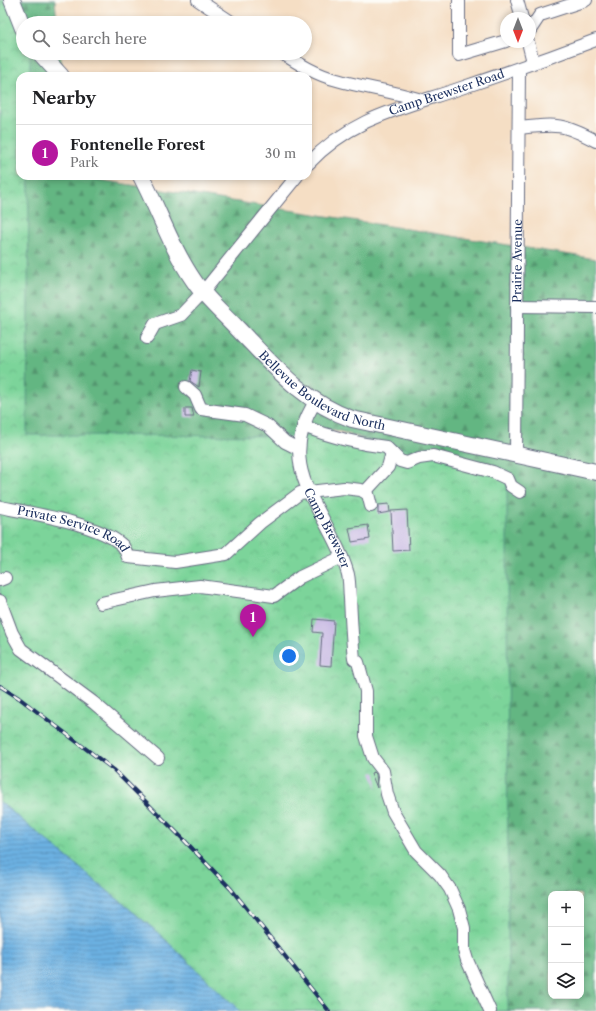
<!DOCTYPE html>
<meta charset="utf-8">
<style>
:root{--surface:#fff;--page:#f2f2f2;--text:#202124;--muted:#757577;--line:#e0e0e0;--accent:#b5179e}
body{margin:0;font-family:"Libre Caslon Text",serif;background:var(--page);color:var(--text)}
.controls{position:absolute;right:12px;bottom:12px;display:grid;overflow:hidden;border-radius:8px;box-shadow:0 2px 6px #0003}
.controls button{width:36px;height:36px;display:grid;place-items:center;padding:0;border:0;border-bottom:1px solid var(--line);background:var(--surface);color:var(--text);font:20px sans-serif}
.compass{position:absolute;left:500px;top:12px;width:36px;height:36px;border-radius:50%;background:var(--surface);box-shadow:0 2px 6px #0003;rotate:180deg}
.you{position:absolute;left:289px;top:656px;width:14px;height:14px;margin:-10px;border:3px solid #fff;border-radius:50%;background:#1a73e8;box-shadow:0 0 0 6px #1a73e833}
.badge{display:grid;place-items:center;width:26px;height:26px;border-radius:50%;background:var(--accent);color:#fff;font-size:13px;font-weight:700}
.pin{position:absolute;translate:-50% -33px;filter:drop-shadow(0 1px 2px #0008)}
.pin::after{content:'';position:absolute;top:21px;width:14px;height:12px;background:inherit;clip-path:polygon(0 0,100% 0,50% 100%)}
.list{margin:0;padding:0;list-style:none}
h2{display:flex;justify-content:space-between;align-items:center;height:52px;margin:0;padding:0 16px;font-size:17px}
h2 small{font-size:13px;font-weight:400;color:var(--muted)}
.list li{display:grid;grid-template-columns:26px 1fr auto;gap:12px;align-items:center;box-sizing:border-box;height:56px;padding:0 16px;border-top:1px solid var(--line)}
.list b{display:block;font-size:15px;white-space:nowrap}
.list p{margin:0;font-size:13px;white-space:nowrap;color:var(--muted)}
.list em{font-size:13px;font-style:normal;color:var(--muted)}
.icon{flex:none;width:22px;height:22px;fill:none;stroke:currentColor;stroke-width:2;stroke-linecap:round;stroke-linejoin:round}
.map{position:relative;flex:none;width:596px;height:1011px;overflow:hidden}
.search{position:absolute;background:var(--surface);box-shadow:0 2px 6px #0003;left:16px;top:16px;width:296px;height:44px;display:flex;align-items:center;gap:10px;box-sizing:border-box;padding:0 14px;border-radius:22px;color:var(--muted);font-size:15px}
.panel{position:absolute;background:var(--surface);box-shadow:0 2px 6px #0003;left:16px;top:72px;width:296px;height:108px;border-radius:12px}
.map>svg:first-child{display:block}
</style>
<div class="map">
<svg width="596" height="1011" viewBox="0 0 596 1011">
<defs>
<pattern id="forest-firs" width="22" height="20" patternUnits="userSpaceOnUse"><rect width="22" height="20" fill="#64b682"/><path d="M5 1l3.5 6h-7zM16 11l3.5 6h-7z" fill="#52946e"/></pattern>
<pattern id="park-crowns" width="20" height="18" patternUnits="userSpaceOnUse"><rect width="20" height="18" fill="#7bd49a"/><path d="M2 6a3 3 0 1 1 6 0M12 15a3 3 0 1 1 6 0" fill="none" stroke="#6ab687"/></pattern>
<pattern id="water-rules" width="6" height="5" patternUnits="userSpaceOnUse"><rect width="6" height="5" fill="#6cb1e2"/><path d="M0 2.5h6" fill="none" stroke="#5890ba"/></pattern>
</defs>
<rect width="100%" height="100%" fill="#fdfcf7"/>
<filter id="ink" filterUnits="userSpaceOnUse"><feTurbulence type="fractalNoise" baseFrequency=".025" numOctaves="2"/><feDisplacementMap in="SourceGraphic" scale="8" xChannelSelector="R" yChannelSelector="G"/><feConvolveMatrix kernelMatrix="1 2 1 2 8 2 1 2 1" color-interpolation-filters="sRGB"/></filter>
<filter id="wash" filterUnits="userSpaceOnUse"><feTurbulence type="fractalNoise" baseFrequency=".012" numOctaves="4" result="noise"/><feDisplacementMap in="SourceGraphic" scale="16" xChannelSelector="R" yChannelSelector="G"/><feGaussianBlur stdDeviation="0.9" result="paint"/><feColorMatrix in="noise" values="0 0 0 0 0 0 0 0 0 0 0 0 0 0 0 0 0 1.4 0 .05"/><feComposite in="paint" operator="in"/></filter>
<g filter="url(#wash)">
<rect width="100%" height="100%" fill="#f5dec4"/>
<path fill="url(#forest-firs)" stroke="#407270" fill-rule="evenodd" d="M 0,0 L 55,0 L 57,23 L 23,23 L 23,53 L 60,53 L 63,76 L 20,76 L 20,176 L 75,176 L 596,259 L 596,1011 L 268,1011 L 0,802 ZM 332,429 L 493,476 L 330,480 ZM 551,894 L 581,894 L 581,996 L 551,996 Z"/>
<path fill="url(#park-crowns)" stroke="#4b827c" d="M 0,0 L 12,0 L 23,28 L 23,53 L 30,53 L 30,76 L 20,76 L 20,176 L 29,176 L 27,435 L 347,436 L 507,471 L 508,1011 L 240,1011 L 156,931 L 0,802 Z"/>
<path fill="url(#water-rules)" stroke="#4470a0" d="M 0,802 L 156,931 L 240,1011 L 0,1011 Z"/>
<g id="blocks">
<g fill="#c4b5e2">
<path d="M 192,370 L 201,372 L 199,387 L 190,381 Z"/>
<path d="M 185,408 L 192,408 L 194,417 L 185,417 Z"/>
<path d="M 389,504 L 390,512 L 378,514 L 378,505 Z"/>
<path d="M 407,510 L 409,550 L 393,551 L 391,511 Z"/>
<path d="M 368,525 L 370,539 L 352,542 L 349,528 Z"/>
<path d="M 314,619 L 334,621 L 331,666 L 320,665 L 322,633 L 313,632 Z"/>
<path d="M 374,772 L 376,774 L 377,788 L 371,773 Z"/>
</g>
</g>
</g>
<g filter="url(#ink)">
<use href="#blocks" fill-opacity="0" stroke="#676c82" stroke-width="1"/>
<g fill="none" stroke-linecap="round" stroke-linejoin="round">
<g stroke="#676c82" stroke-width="14">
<g id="minor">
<path d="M 198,0 L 233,23"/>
<path d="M 459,0 L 459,55 L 506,41"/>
<path d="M 517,0 L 522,18"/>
<path d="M 530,30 L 540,15 L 586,0"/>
<path d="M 528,42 L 533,62"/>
<path d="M 282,53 C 299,64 317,75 337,80 C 365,88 393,91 421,100"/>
<path d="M 519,128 C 557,124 562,123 596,141"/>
<path id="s1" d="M 308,164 C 352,117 403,108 461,88 C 506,73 551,57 596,40"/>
<path d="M 517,306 L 596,307"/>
<path d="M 147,338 L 155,324 L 181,315 L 203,292 L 297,176"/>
<path d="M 186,387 L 195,395 L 201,409 L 245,415 L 268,426 L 285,442 L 299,449"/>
<path id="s2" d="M 315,402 C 272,471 328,509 347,571 C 350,579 349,589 350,598 C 351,618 352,639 354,659 L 358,662 L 366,691 L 366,736 L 373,758 L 383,771 L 387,794 L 393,812 L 416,851 L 440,875 L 450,889 L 459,909 L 464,928 L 464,950 L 467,960 L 490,1011"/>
<path d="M 303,426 C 328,436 359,444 386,447 L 400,461 L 407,463 L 419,458 L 433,456 L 493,472 L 508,479 L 511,486 L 520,492"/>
<path id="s3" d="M 516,454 L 519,69"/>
<path d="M 365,492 L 388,467 L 392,453"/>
<path id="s4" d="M 0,507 C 31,513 101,524 123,546 C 125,549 127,554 128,557 L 175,562 L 226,554 L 260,523 L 300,493 L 344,488 L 361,490 L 368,494 L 371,506"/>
<path d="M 0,580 L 5,578"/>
<path d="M 0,601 L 12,633 L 21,649 L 94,703 L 158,758"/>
<path d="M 101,603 L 155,591 L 200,586 L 274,596 L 300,577 L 342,557"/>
</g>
</g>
<g stroke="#676c82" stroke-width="18">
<g id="major">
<path d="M 12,0 L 23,28"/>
<path d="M 40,53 L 61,76"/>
<path id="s5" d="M 141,176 C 159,211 172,249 194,281 C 206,299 223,313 237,328 C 273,365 303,402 352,419 L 596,472"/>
</g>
</g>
<use href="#minor" stroke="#fff" stroke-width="12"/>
<use href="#major" stroke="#fff" stroke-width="16"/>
<g stroke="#1b2f5e" stroke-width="4">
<path id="rail" d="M 0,686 L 19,698 L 114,770 L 184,840 L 231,889 L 329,1011"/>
</g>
<use href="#rail" stroke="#fdfcf7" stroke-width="2.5" stroke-dasharray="8" stroke-linecap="butt"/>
</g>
</g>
<g text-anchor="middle" stroke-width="3" stroke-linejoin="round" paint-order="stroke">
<g font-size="12" fill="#1b2f5e" stroke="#fdfcf7">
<text dy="4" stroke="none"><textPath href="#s1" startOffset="158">Camp Brewster Road</textPath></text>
<text dy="4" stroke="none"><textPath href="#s3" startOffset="193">Prairie Avenue</textPath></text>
<text dy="4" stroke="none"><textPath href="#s5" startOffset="290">Bellevue Boulevard North</textPath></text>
<text dy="4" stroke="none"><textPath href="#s2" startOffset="135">Camp Brewster</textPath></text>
<text dy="4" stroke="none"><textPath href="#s4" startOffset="77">Private Service Road</textPath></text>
</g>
</g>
</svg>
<div class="controls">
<button>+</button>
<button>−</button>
<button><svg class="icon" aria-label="layers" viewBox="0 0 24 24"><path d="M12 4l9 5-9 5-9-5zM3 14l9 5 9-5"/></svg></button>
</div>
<svg class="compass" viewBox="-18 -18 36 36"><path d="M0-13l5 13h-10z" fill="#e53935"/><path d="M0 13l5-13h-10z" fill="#757577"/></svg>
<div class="you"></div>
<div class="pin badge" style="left:253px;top:637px">1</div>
<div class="search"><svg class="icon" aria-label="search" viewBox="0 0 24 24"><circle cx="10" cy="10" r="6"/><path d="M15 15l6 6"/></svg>Search here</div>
<section class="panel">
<h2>Nearby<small></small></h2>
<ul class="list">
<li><span class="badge">1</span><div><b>Fontenelle Forest</b><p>Park</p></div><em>30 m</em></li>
</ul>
</section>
</div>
